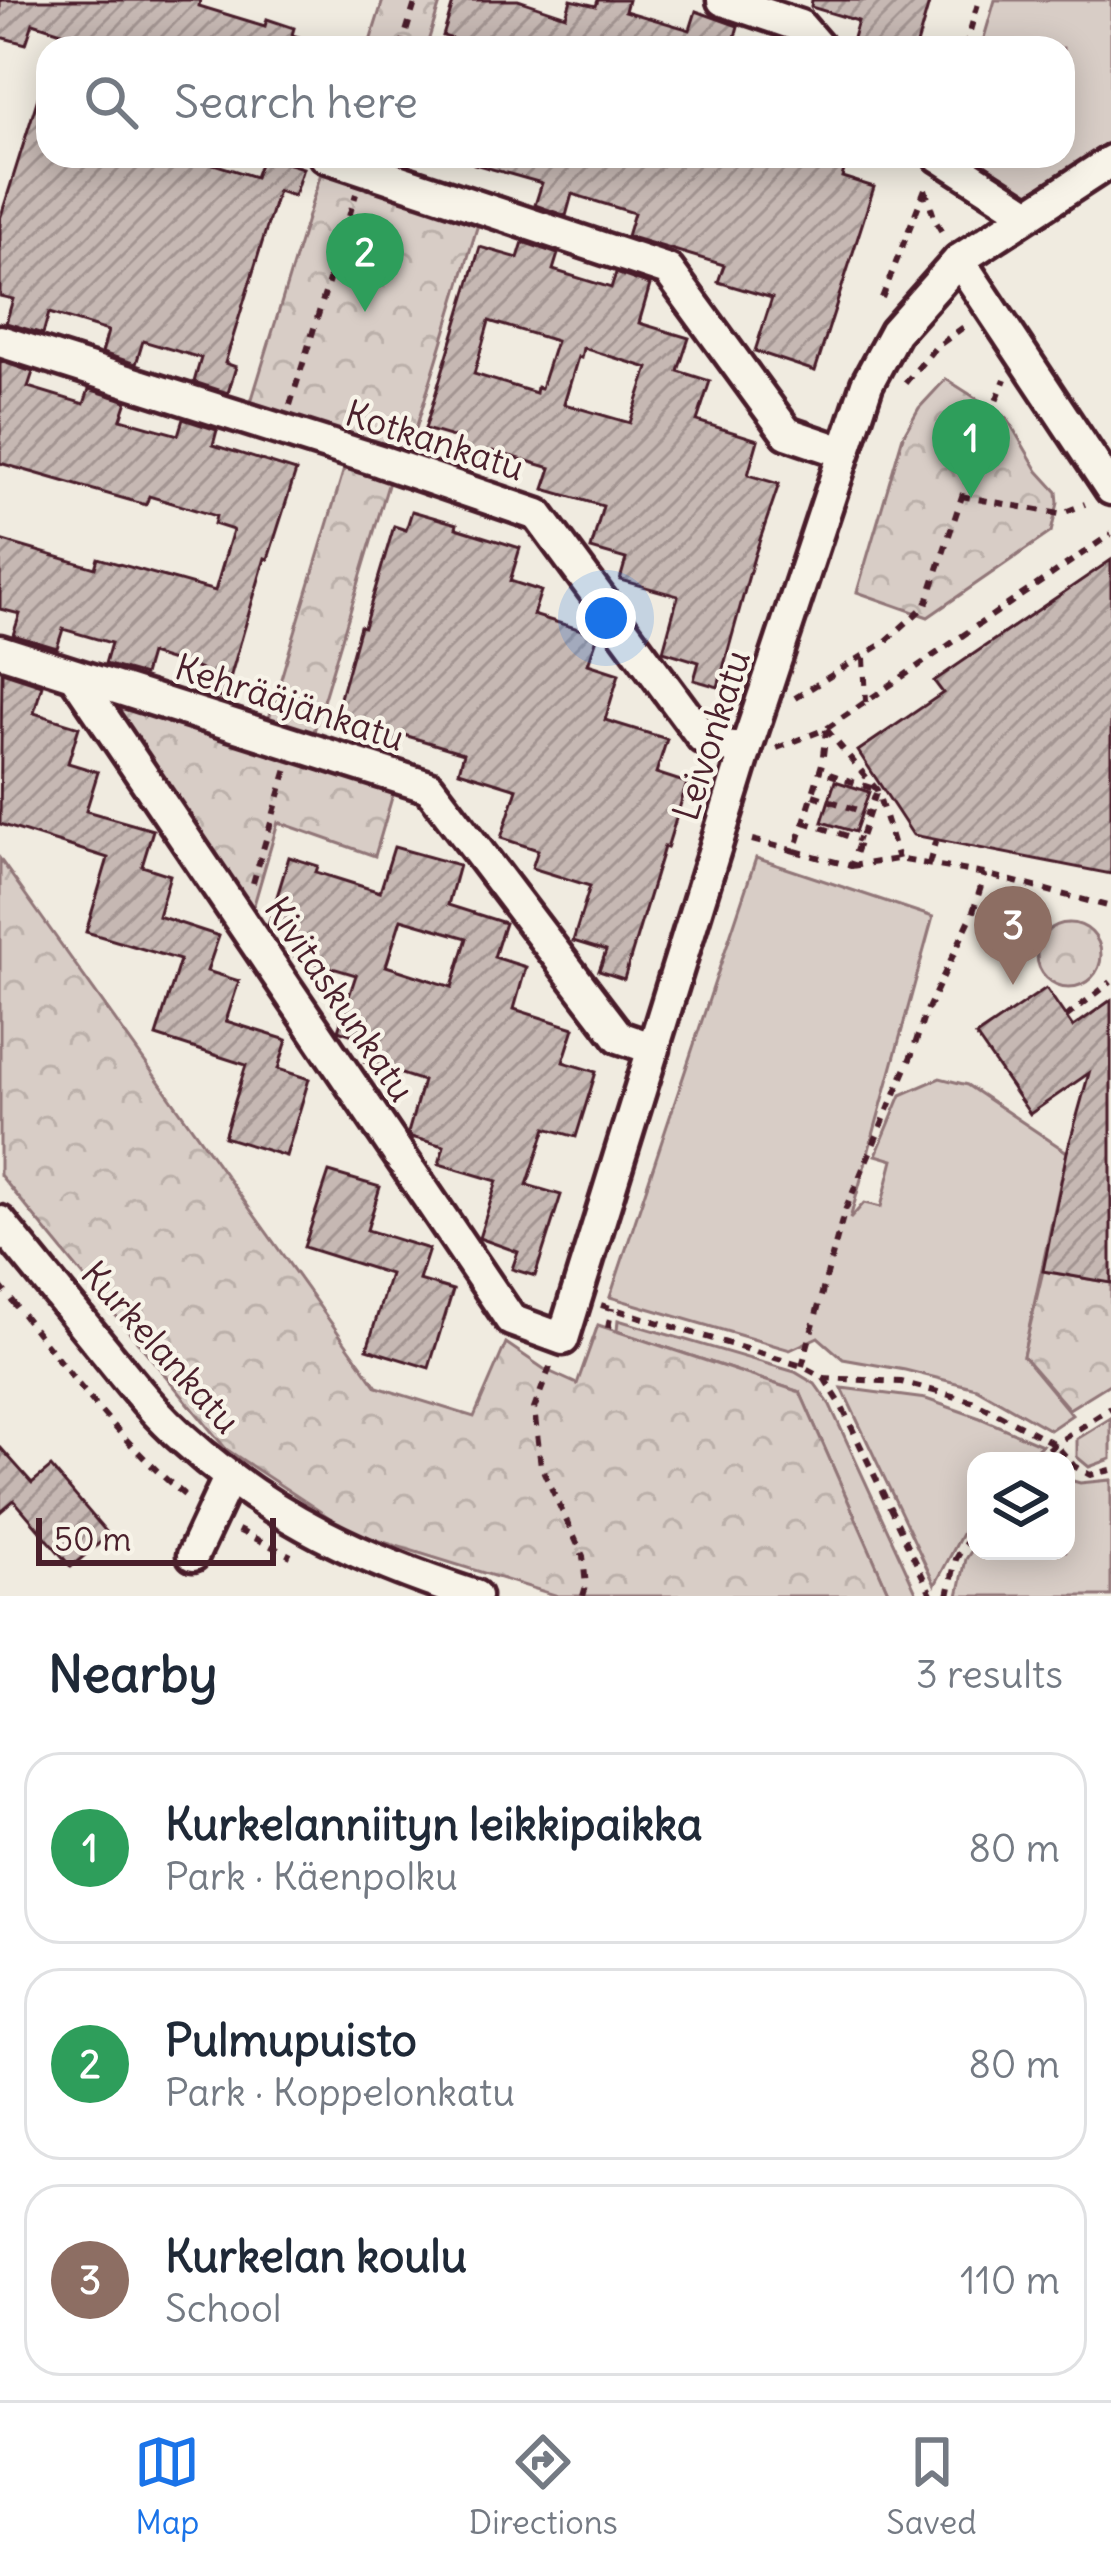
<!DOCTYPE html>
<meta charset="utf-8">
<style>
:root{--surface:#fff;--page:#f6f6f7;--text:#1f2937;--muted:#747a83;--line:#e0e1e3;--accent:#1a73e8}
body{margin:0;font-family:Delius,sans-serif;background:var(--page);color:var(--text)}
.controls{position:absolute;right:36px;bottom:36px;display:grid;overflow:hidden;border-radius:24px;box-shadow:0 6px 30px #0003}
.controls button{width:108px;height:108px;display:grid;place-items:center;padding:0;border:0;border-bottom:3px solid var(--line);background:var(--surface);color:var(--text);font:60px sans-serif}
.scale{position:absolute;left:36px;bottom:30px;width:240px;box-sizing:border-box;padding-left:12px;border:6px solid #4a1f2b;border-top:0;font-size:33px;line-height:42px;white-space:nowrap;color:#4a1f2b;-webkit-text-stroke:9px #f7f3e8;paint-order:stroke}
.you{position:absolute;left:606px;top:618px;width:42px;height:42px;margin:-30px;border:9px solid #fff;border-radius:50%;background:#1a73e8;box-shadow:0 0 0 18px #1a73e833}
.badge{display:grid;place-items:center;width:78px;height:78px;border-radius:50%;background:var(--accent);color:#fff;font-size:39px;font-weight:700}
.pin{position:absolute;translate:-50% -99px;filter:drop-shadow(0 3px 6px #0008)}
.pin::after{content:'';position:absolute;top:63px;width:42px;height:36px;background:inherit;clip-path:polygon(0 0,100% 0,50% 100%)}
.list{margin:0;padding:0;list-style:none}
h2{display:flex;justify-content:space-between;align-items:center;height:156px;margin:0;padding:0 48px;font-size:51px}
h2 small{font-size:39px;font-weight:400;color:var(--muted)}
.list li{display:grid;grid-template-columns:78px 1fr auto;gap:36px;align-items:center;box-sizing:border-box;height:192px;margin:0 24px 24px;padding:0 24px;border:3px solid var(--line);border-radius:36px}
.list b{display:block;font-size:45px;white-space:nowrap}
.list p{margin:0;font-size:39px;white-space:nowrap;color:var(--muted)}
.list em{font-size:39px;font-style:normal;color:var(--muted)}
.icon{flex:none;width:66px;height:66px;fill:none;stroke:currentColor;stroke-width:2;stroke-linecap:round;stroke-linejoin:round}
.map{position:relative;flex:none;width:1111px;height:1596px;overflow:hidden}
.search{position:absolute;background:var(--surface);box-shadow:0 6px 30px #0003;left:36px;right:36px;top:36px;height:132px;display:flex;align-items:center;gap:30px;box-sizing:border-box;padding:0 42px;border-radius:36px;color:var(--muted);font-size:45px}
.sheet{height:804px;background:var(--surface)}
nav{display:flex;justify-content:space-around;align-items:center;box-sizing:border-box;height:168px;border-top:3px solid var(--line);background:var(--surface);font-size:33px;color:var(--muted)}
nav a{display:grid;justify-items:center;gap:6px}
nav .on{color:var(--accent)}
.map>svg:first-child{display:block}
</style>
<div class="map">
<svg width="1111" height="1596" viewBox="0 0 1111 1596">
<defs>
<pattern id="forest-crowns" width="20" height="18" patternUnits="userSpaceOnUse" patternTransform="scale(3)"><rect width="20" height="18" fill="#d8cdc6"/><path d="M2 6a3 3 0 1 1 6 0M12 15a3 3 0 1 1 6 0" fill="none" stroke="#bbb0aa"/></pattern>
<pattern id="building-hatch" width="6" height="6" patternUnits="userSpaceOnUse" patternTransform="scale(3)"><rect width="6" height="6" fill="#c6b8b3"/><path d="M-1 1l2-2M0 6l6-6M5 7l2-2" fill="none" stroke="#a39592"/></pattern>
</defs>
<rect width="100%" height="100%" fill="#f0ebe0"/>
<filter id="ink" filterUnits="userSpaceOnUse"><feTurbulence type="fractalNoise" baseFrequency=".00833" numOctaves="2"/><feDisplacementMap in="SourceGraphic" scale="24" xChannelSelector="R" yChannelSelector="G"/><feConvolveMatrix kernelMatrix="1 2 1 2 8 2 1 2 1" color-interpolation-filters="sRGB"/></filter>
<g filter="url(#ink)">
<g fill="#d8cdc6" stroke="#917678" stroke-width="3">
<path d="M 995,0 L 1111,0 L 1111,146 L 1032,198 L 957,156 L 1063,156 L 1063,48 L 981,48 Z"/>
<path d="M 756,858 L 933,917 L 850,1219 L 864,1203 L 881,1207 L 893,1160 L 876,1155 L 901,1095 L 940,1078 L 967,1085 L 1067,1152 L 1023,1356 L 1072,1415 L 1050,1430 L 976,1388 L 905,1370 L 843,1359 L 818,1337 L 790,1350 L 610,1297 Z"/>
<path d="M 618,1320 L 795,1372 L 815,1384 L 830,1405 L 918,1596 L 890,1596 L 800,1392 L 617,1331 Z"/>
<path d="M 842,1388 L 926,1399 L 980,1418 L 1042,1445 L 1023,1461 L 976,1461 L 976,1514 L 964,1530 L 935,1585 Z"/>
<path d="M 1111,1418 L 1111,1459 L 1089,1467 L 1077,1457 L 1077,1439 Z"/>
<path d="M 1066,1479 L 1080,1483 L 1111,1480 L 1111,1596 L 958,1596 L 966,1559 L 976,1544 L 976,1551 L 1066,1551 Z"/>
</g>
<g fill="url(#forest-crowns)" stroke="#917678" stroke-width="3">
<path d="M 383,0 L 441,0 L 426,48 L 368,48 Z"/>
<path d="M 321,173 L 479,221 L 408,455 L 251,402 Z"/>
<path d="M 946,379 L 1007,418 L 1038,471 L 1057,492 L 1058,503 L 1051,532 L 928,617 L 857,592 L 903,436 L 919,408 Z"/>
<path d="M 347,459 L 391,475 L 306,758 L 395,787 L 375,856 L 278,822 L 251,915 L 106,701 L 261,745 Z"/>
<path d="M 0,859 L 377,1387 L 474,1417 L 506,1343 L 544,1369 L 577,1384 L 598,1325 L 800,1392 L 890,1596 L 558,1596 L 351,1532 L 226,1449 L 0,1175 Z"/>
<circle cx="1069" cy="955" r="32"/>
<path d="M 1043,1271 L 1111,1283 L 1111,1383 L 1069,1409 L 1023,1356 Z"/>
</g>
<g fill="url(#building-hatch)" stroke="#4a1f2b" stroke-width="3" fill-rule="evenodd">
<path d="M 0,0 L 200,0 L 199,6 L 265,26 L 267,19 L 294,28 L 292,35 L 316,42 L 315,48 L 91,48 L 93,42 L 33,23 L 26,44 L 0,37 Z"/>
<path d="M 454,0 L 518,0 L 566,16 L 571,0 L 596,6 L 598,0 L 628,0 L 625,11 L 690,30 L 696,11 L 738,26 L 732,48 L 482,48 L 443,36 Z"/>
<path d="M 812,0 L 930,0 L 916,48 L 850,48 L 858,21 L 811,7 Z"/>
<path d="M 42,85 L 48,86 L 48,156 L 188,156 L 255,177 L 263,156 L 303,168 L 294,196 L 278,191 L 225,363 L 236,367 L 228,393 L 194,382 L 201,358 L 143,341 L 136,364 L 102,353 L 108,331 L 49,313 L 43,334 L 6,323 L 13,299 L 0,296 L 0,219 Z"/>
<path d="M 475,156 L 848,156 L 842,177 L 874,187 L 815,371 L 755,351 L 772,298 L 718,282 L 724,265 L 627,236 L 634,213 L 572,194 L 566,216 L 535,205 L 542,183 L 474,164 Z"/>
<path d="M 523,242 L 558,254 L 553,270 L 611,288 L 616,273 L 650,285 L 639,323 L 689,338 L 678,371 L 710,381 L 697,421 L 758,440 L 748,475 L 779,484 L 754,557 L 718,687 L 694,680 L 699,662 L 663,651 L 678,596 L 620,580 L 626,559 L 591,549 L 603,506 L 544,489 L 551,468 L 493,451 L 488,468 L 454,458 L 460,439 L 425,429 L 480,247 L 518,258 ZM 489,321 L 556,341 L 541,388 L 537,387 L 536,393 L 474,374 ZM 583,348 L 648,368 L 630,423 L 564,404 L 578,357 L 581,358 Z"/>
<path d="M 0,361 L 33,372 L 28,387 L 84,404 L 89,389 L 127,401 L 121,419 L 178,435 L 183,419 L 217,430 L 213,445 L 296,471 L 268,559 L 265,558 L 224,699 L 199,692 L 205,671 L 150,654 L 144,675 L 105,664 L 111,643 L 63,629 L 57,648 L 13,635 L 20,614 L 0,609 L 0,540 L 95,568 L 98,558 L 215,591 L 233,530 L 214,524 L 216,516 L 149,496 L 146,505 L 0,463 Z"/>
<path d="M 412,511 L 457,524 L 456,528 L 520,548 L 510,581 L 541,591 L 533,615 L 598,635 L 588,664 L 619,674 L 605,720 L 667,739 L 656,773 L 687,783 L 667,848 L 664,847 L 624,979 L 599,971 L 606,951 L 573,941 L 590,886 L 532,868 L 538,850 L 501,838 L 517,789 L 459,771 L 464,753 L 404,735 L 400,750 L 362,740 L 367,721 L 336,712 L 360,626 L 364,627 L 394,526 L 406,530 Z"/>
<path d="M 1111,560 L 1111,874 L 913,835 L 858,751 L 943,693 L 934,681 Z"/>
<path d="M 2,672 L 42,685 L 34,713 L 79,727 L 68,763 L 98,772 L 86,811 L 153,830 L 142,866 L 170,875 L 158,916 L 219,936 L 207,971 L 239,981 L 226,1021 L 287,1040 L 278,1069 L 309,1079 L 286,1156 L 224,1137 L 246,1065 L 156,1036 L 180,960 L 86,932 L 108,858 L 0,824 Z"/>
<path d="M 835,781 L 869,792 L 855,832 L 822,822 Z"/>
<path d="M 394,847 L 459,865 L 448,905 L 505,923 L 494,957 L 526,967 L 514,1009 L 574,1028 L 563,1062 L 596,1072 L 576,1137 L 546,1128 L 527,1185 L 561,1195 L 535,1276 L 512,1269 L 518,1252 L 479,1238 L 497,1181 L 439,1164 L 444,1146 L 411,1137 L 408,1133 L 423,1081 L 364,1062 L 371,1041 L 338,1030 L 356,975 L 295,957 L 301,936 L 268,926 L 289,857 L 318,866 L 316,872 L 380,892 ZM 401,919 L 467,938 L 452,987 L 386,966 Z"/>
<path d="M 1046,988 L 1073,1027 L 1111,1000 L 1111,1283 L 1043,1271 L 1067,1152 L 1089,1073 L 1030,1114 L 976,1036 Z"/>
<path d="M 329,1172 L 380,1187 L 367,1230 L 429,1249 L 419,1280 L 453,1290 L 429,1368 L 367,1349 L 390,1274 L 304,1247 Z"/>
<path d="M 0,1447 L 32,1483 L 51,1467 L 109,1535 L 71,1567 L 14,1500 L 0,1512 Z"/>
</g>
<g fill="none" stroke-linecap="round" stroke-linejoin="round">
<g stroke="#4a1f2b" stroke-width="39">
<g id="minor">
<path d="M 723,0 L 800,26 L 819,48"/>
<path d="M 325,156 L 668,270 L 787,433 L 843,452"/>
<path d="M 939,156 L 1029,214"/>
<path d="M 959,260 L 1111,489"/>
<path d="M 0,341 L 380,461 L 538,515 L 703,738 L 745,752"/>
<path d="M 0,651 L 429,787 L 619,1037 L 654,1049"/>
<path d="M 75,676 L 511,1320 L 563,1339 L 745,752 L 867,384 L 895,332 L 959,260 L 1111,161"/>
<path d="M 0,1222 C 35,1265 70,1308 105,1351 C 130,1382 155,1414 185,1440 C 271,1518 366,1561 475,1596"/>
<path d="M 193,1555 L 229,1478"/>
</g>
</g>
<g stroke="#4a1f2b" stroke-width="6" stroke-dasharray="9 9" stroke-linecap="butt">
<path d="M 401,48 L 416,0"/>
<path d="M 965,48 L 979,0"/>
<path d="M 925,189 L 935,220 L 945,237"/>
<path d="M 882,298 L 925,189"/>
<path d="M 905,383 L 935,348 L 965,326"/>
<path d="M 290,405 L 356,194"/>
<path d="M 961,496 L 1060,514 L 1085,504"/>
<path d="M 864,658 L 866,702"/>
<path d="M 795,698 L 885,642 L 926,605 L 982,436 L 1005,379"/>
<path d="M 826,729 L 877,790 L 898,859"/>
<path d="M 777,748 L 826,729 L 1111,534"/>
<path d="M 813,795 L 869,814"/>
<path d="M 804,822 L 860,840"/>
<path d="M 752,840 L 795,851 L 822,764 L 826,730"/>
<path d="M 795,851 L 851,866 L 877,790 L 820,771"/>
<path d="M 929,864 L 936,839"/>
<path d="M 851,866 L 898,859 L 985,874 L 1111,907"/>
<path d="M 253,883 L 287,769"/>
<path d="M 1066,1017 L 1111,982"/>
<path d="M 0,1286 C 55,1355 119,1442 187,1497"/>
<path d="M 601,1305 L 802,1366 L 824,1378 L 901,1382 L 975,1402 L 1055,1444 L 1074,1466 L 1090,1475 L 1111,1470"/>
<path d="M 608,1328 L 612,1308"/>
<path d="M 802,1366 L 844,1213 L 912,1054 L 924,1017 L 972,915 L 985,874"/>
<path d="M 550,1367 L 534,1409 L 541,1466 L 583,1556 L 586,1586 L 583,1596"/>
<path d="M 824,1378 L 840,1403 L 932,1596"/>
<path d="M 1035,1461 L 1055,1444 L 1111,1408"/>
<path d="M 238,1530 L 291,1556"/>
<path d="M 948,1596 L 956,1559 L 976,1526"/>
</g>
<use href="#minor" stroke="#f7f3e8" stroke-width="30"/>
</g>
</g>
<g text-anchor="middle" stroke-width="9" stroke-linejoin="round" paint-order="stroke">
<g font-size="36" fill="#4a1f2b" stroke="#f7f3e8">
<text transform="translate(435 440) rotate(18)" y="13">Kotkankatu</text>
<text transform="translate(290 702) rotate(18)" y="13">Kehrääjänkatu</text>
<text transform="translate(711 735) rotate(-72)" y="13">Leivonkatu</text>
<text transform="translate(340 999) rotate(56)" y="13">Kivitaskunkatu</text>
<text transform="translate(161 1347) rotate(48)" y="13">Kurkelankatu</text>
</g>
</g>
</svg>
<div class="controls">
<button><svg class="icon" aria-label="layers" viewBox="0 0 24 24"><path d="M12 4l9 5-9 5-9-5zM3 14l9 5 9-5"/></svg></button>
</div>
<div class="scale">50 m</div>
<div class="you"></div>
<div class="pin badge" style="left:971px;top:498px;background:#2e9e5b">1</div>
<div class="pin badge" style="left:365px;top:312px;background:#2e9e5b">2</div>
<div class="pin badge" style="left:1013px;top:985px;background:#8d6e63">3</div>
<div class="search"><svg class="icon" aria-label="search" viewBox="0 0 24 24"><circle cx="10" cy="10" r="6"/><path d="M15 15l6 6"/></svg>Search here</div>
</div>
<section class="sheet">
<h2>Nearby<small>3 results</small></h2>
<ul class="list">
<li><span class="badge" style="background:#2e9e5b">1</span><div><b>Kurkelanniityn leikkipaikka</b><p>Park · Käenpolku</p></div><em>80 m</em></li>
<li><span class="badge" style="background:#2e9e5b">2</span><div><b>Pulmupuisto</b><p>Park · Koppelonkatu</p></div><em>80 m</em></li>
<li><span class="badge" style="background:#8d6e63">3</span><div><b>Kurkelan koulu</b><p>School</p></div><em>110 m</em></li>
</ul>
</section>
<nav>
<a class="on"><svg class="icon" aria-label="map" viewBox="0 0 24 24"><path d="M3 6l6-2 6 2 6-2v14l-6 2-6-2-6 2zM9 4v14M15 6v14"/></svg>Map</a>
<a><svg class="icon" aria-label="directions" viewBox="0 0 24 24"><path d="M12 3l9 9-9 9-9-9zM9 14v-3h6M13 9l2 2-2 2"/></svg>Directions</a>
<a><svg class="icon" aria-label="saved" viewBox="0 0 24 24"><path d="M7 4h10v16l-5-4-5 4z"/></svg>Saved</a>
</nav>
